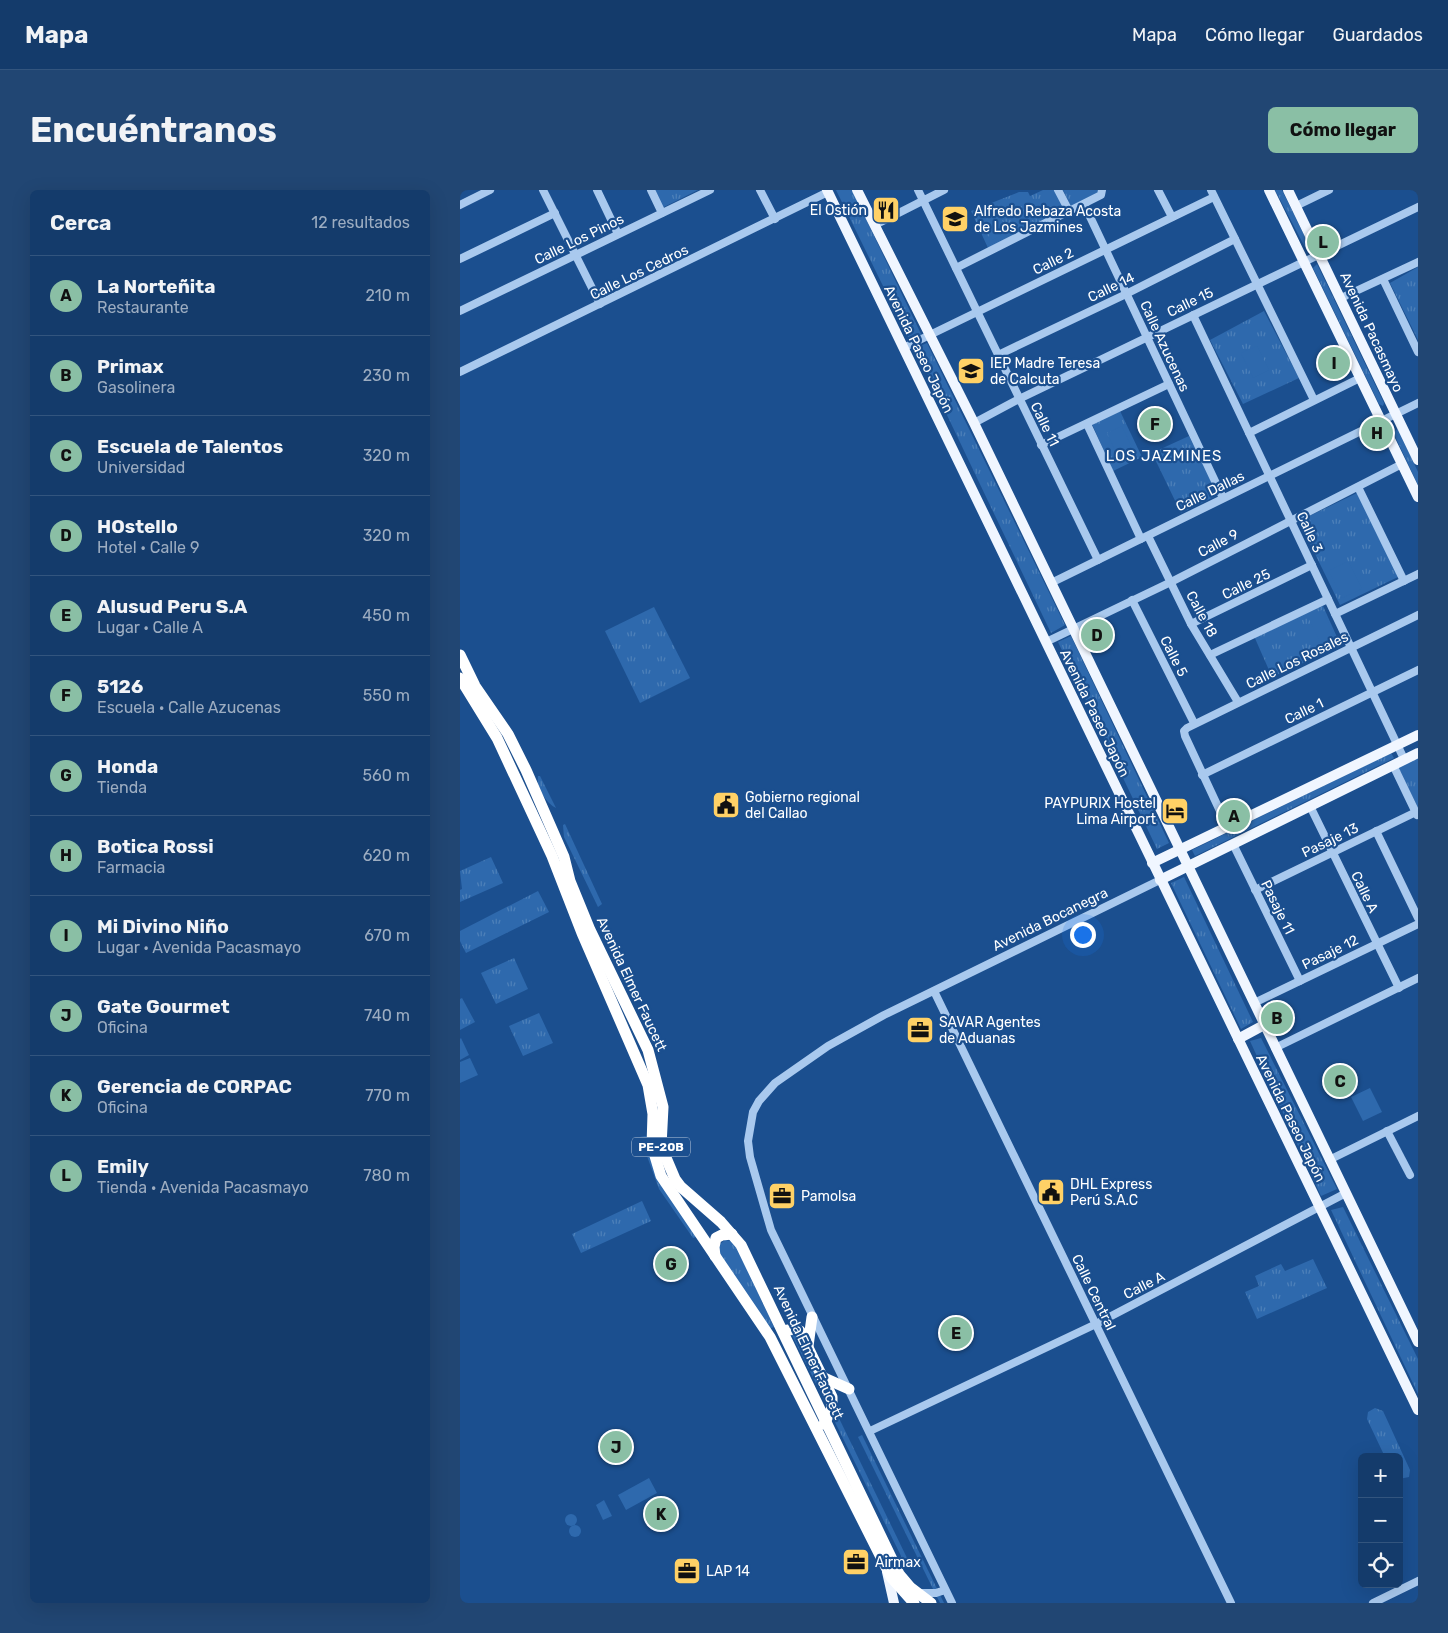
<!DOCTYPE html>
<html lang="es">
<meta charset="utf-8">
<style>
:root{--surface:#143b6b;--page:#214673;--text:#f1f3f6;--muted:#9dadc1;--line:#33557e;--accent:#8abfa5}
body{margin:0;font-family:Rubik,sans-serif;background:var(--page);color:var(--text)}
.controls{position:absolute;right:15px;bottom:15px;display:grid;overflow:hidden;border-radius:8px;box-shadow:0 5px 20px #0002}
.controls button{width:45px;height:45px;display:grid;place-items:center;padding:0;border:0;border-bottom:1px solid var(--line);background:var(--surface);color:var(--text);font:25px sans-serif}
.you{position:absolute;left:622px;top:744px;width:18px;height:18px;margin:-12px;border:4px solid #fff;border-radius:50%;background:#1a73e8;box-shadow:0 0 0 8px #1a73e833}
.badge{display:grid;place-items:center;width:32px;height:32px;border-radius:50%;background:var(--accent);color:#111;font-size:16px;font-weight:700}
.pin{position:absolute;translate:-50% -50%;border:2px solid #fff;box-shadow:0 1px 5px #0006}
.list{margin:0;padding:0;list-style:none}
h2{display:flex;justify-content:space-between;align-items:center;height:65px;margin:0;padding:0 20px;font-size:21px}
h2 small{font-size:16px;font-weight:400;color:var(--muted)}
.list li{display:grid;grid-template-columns:32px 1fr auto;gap:15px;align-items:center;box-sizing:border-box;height:80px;padding:0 20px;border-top:1px solid var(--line)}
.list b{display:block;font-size:19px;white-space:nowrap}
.list p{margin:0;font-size:16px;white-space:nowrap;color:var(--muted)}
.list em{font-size:16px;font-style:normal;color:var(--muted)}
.icon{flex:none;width:28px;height:28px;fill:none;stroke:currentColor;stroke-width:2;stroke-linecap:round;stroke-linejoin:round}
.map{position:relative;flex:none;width:958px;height:1413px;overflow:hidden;border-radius:8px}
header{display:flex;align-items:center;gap:30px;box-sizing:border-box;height:70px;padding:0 25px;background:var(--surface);border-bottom:1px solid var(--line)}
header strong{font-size:24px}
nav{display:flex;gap:28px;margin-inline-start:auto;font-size:18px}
.intro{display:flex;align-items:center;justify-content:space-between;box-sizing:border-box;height:120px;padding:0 30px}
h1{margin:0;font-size:35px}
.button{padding:12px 22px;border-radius:8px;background:var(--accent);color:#111;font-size:18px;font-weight:700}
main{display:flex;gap:30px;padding:0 30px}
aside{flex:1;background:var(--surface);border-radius:8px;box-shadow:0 5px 20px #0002}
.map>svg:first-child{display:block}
</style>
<header>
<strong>Mapa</strong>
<nav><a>Mapa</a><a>Cómo llegar</a><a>Guardados</a></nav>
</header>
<div class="intro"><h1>Encuéntranos</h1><a class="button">Cómo llegar</a></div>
<main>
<aside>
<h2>Cerca<small>12 resultados</small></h2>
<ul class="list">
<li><span class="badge">A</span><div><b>La Norteñita</b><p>Restaurante</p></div><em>210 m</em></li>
<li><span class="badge">B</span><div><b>Primax</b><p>Gasolinera</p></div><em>230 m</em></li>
<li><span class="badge">C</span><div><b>Escuela de Talentos</b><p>Universidad</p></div><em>320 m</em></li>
<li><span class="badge">D</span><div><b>HOstello</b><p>Hotel · Calle 9</p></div><em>320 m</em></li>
<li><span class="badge">E</span><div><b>Alusud Peru S.A</b><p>Lugar · Calle A</p></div><em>450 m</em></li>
<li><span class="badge">F</span><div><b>5126</b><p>Escuela · Calle Azucenas</p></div><em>550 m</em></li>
<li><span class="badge">G</span><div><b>Honda</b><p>Tienda</p></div><em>560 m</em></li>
<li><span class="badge">H</span><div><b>Botica Rossi</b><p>Farmacia</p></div><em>620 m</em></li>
<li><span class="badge">I</span><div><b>Mi Divino Niño</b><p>Lugar · Avenida Pacasmayo</p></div><em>670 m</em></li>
<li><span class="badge">J</span><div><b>Gate Gourmet</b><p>Oficina</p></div><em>740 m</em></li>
<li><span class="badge">K</span><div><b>Gerencia de CORPAC</b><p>Oficina</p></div><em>770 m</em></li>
<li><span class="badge">L</span><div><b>Emily</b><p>Tienda · Avenida Pacasmayo</p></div><em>780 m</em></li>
</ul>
</aside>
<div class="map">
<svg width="958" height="1413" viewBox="0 0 958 1413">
<defs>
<pattern id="grass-tufts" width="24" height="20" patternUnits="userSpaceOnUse" patternTransform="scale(1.25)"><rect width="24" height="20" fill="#2e69ad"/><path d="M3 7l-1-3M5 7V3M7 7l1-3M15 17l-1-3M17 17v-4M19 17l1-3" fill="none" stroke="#4d80b9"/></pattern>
</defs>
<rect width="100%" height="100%" fill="#1b4f8f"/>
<g fill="url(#grass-tufts)">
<path d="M 194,0 L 238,0 L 202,18 Z"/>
<path d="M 376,0 L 392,0 L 462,146 L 449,149 Z"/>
<path d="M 583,0 L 596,0 L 606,20 L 528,58 L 511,21 L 559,2 L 568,2 L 570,6 Z"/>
<path d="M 603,0 L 640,0 L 640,1 L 612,19 Z"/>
<path d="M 815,0 L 822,0 L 851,59 L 848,63 Z"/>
<path d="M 857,74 L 924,213 L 923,216 L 919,214 L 853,78 Z"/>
<path d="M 958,77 L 958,150 L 930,93 Z"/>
<path d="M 804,121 L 839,188 L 783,214 L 750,150 Z"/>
<path d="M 467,153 L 605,435 L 591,443 L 455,158 Z"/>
<path d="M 660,221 L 682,267 L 653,281 L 632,234 Z"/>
<path d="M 938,239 L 958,282 L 958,295 L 933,242 Z"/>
<path d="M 729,246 L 758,305 L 721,323 L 692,263 Z"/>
<path d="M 897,303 L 938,387 L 880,415 L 839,331 Z"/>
<path d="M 863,416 L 881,456 L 812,487 L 794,446 Z"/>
<path d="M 194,417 L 230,488 L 180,513 L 145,441 Z"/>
<path d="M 611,446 L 709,653 L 697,659 L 598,452 Z"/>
<path d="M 931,563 L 934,568 L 735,666 L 732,660 Z"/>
<path d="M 958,567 L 958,618 L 938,577 Z"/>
<path d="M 78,586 L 80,586 L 96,618 C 87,614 76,598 78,586 Z"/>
<path d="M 105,634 L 142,714 L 138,717 L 104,647 L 103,635 Z"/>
<path d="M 31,667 L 43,693 L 0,712 L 0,700 L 2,699 L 0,681 Z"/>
<path d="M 724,687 L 793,832 L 781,839 L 711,693 Z"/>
<path d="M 78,701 L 89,722 L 6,763 L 0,751 L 0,741 Z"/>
<path d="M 54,768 L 68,799 L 36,814 L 21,783 Z"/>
<path d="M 2,808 L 15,832 L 0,840 L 0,809 Z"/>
<path d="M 79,823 L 93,853 L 63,866 L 49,836 Z"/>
<path d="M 801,848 L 877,999 L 861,1006 L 790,851 Z"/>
<path d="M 185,946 L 188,947 L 198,972 L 239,1046 L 233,1048 L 199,999 L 180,947 Z"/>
<path d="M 182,1011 L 191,1031 L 121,1063 L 112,1044 Z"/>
<path d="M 883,1017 L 958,1169 L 958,1204 L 871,1020 Z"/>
<path d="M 265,1050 L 271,1051 L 276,1056 L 314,1137 L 308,1139 L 257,1062 L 260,1054 Z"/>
<path d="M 853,1069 L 867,1098 L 797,1129 L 785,1102 L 799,1096 L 795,1086 L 821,1074 L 825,1081 Z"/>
<path d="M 331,1143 L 338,1144 L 448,1370 L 444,1372 Z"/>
<path d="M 915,1218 L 923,1221 L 950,1280 L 949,1287 L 939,1289 L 939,1267 L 925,1267 L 907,1229 L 908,1222 Z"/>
<path d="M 402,1245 L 484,1413 L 480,1413 L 398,1247 Z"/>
</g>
<g fill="#2e69ad">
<path d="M 536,18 L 548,42 L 532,50 L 521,26 Z"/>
<path d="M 797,156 L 809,180 L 793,188 L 781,163 Z"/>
<path d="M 662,236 L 673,260 L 658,267 L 647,243 Z"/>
<path d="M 888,371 L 902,399 L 882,408 L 869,381 Z"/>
<path d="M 862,420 L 877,449 L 862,456 L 848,427 Z"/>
<path d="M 1,848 L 9,865 L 0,870 L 0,849 Z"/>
<path d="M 10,868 L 18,885 L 0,893 L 0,872 Z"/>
<path d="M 910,898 L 922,922 L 903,931 L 891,907 Z"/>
<path d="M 189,1288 L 197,1303 L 166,1320 L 158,1305 Z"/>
<path d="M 144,1310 L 152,1326 L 143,1330 L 136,1315 Z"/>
<circle cx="111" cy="1330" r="6"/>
<circle cx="115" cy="1341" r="6"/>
</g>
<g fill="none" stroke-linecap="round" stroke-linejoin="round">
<g stroke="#a9c9ee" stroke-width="8">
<path d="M 83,0 L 140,114"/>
<path d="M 137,0 L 158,44"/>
<path d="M 191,0 L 202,23"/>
<path d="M 300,0 L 315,29"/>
<path d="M 458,0 L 638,370"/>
<path d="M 598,0 L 609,21"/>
<path d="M 698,0 L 712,27"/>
<path d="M 751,0 L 854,210"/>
<path d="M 624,14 L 763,308"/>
<path d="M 0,15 L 30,0"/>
<path d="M 836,16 L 869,0"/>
<path d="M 415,35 L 484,0"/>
<path d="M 0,69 L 95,23"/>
<path d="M 496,78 L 641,5 L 642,0"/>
<path d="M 923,89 L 958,162"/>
<path d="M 881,108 L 958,72"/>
<path d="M 0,121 L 250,0"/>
<path d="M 733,125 L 944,569"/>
<path d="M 443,158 L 754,7"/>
<path d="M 538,165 L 662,106 L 775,49"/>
<path d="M 0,182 L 368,2"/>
<path d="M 514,233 L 559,209 L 958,17"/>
<path d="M 627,234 L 681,349"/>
<path d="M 789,243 L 900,188"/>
<path d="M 581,255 L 709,194"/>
<path d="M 898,297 L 944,391"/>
<path d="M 688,346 L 731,434 L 778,512"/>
<path d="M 591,393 L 958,213"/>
<path d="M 672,410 L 734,533"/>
<path d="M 875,424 L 958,384"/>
<path d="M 731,434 L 852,375"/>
<path d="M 586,452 L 711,392 L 942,274"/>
<path d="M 750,465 L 868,409"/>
<path d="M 933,575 L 957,625"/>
<path d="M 742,585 L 958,480"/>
<path d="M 850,616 L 939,798"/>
<path d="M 767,636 L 725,546 L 724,541 L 727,538 L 958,425"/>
<path d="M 916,641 L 958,728"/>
<path d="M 773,654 L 840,791"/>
<path d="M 795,700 L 956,622"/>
<path d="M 474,801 L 771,1413"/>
<path d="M 794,813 L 958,734"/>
<path d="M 815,858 L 958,788"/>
<path d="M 927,941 L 950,985"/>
<path d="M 869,970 L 958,926"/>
<path d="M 410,1241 L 636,1134 L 886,1003"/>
<path d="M 458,1403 L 476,1403 L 485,1400"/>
<path d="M 492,1413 L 311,1040 L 290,967 L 288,951 L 293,922 L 299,911 L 315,893 L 368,856 L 424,825 L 700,690"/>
<path d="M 913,1413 L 958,1391"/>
</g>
<g stroke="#f0f6ff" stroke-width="10">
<path d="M 367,0 L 958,1220"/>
<path d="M 397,0 L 514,233 L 958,1152"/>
<path d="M 809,0 L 958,307"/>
<path d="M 828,0 L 958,270"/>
<path d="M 692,673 L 958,545"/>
<path d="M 700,690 L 958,563"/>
<path d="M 778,849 L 804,835"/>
<path d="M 427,1382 L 434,1413"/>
</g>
<g stroke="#fff" stroke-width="11">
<path d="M 0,465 L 15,496 L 48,544 L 66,580 L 104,667 L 110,691 L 130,740 L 188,860 L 203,917 L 201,956 L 215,989 L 221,997 L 261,1032 L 281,1055 L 439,1384 L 450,1397 L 471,1413"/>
<path d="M 0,488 L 37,548 L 92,666 L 122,743 L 188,895 L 193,924 L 192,956 L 201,986 L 310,1147 L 431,1387 L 454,1413"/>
<path d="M 255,1066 L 254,1057 L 256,1048 L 262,1045 L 272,1044"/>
<path d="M 323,1141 L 334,1139 L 340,1141 L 372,1207 L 372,1218 L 364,1234"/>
<path d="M 348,1156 L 352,1127"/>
<path d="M 362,1187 L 389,1199"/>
</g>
</g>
<defs>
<g id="restaurant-square" transform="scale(1.4375)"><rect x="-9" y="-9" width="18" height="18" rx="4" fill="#ffd166" stroke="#1b4f8f"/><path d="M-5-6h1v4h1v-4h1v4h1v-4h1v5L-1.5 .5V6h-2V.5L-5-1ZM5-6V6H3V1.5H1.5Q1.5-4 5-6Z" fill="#111"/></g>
<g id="school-square" transform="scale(1.4375)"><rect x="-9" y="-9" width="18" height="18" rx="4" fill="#ffd166" stroke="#1b4f8f"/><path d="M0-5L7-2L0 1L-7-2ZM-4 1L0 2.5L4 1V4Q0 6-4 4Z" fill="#111"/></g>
<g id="civic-square" transform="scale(1.4375)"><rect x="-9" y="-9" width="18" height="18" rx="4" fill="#ffd166" stroke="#1b4f8f"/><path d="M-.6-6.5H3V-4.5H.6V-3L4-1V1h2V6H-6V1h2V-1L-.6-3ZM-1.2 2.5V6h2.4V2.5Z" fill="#111"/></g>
<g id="hotel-square" transform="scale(1.4375)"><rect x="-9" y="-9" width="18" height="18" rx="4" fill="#ffd166" stroke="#1b4f8f"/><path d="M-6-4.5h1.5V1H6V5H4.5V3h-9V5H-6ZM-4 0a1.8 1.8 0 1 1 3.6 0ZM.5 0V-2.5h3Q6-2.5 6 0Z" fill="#111"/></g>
<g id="office-square" transform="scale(1.4375)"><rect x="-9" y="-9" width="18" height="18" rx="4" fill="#ffd166" stroke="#1b4f8f"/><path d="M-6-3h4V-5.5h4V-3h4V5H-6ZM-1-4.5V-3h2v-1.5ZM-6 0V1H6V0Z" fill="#111"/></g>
</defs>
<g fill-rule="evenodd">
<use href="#restaurant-square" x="426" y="20"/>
<use href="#school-square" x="495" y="29"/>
<use href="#school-square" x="511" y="181"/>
<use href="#civic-square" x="266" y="615"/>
<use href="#hotel-square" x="715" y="621"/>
<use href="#office-square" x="460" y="840"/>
<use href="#civic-square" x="591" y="1002"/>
<use href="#office-square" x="322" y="1006"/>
<use href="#office-square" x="396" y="1372"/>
<use href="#office-square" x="227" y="1381"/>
</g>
<g text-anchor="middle" stroke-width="4.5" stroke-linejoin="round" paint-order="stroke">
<rect fill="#1b4f8f" stroke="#bbcadd" stroke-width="1" x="172" y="947.5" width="58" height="19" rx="4"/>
<g font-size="12" font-weight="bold" fill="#fff">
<text x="201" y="961">PE-20B</text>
</g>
<g font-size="14" fill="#fff" stroke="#1b4f8f" text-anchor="start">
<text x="407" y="25" text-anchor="end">El Ostión</text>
<text x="514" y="26">Alfredo Rebaza Acosta<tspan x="514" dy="16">de Los Jazmines</tspan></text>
<text x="530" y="178">IEP Madre Teresa<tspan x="530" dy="16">de Calcuta</tspan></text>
<text x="285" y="612">Gobierno regional<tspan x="285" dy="16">del Callao</tspan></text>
<text x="696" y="618" text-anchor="end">PAYPURIX Hostel<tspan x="696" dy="16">Lima Airport</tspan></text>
<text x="479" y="837">SAVAR Agentes<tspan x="479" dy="16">de Aduanas</tspan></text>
<text x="610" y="999">DHL Express<tspan x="610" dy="16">Perú S.A.C</tspan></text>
<text x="341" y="1011">Pamolsa</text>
<text x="415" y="1377">Airmax</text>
<text x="246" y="1386">LAP 14</text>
</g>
<g font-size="14" fill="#fff" stroke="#1b4f8f">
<text transform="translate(119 49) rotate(-26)" y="5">Calle Los Pinos</text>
<text transform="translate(593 71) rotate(-26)" y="5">Calle 2</text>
<text transform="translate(179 82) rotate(-26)" y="5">Calle Los Cedros</text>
<text transform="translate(651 97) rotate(-26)" y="5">Calle 14</text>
<text transform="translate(730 112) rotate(-26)" y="5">Calle 15</text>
<text transform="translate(912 142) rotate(65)" y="5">Avenida Pacasmayo</text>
<text transform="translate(705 156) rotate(65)" y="5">Calle Azucenas</text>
<text transform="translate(459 159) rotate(64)" y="5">Avenida Paseo Japón</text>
<text transform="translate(585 234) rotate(64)" y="5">Calle 11</text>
<text transform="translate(750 301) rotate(-26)" y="5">Calle Dallas</text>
<text transform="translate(850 342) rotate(65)" y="5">Calle 3</text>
<text transform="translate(758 353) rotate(-28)" y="5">Calle 9</text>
<text transform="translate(786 394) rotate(-26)" y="5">Calle 25</text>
<text transform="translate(742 424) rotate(62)" y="5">Calle 18</text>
<text transform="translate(714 466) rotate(63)" y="5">Calle 5</text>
<text transform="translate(837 470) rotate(-26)" y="5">Calle Los Rosales</text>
<text transform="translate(844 521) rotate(-26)" y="5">Calle 1</text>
<text transform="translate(635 523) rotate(64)" y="5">Avenida Paseo Japón</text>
<text transform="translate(870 650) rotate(-26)" y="5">Pasaje 13</text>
<text transform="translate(905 702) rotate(64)" y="5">Calle A</text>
<text transform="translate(818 717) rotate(64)" y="5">Pasaje 11</text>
<text transform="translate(590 729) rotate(-26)" y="5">Avenida Bocanegra</text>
<text transform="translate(870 762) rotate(-26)" y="5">Pasaje 12</text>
<text transform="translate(172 794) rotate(65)" y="5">Avenida Elmer Faucett</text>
<text transform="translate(831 928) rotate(64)" y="5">Avenida Paseo Japón</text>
<text transform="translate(684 1095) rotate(-27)" y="5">Calle A</text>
<text transform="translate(634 1102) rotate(64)" y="5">Calle Central</text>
<text transform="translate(349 1162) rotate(65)" y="5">Avenida Elmer Faucett</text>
</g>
<g font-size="15" letter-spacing="1" fill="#fff" stroke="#1b4f8f">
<text x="704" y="271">LOS JAZMINES</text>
</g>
</g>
</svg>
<div class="controls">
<button>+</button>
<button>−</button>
<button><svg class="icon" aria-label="locate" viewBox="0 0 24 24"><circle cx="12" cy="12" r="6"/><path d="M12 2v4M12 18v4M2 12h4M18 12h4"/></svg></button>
</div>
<div class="you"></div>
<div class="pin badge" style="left:774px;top:626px">A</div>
<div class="pin badge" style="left:817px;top:828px">B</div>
<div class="pin badge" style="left:880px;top:891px">C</div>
<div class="pin badge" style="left:637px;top:445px">D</div>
<div class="pin badge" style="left:496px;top:1143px">E</div>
<div class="pin badge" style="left:695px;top:234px">F</div>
<div class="pin badge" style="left:211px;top:1074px">G</div>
<div class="pin badge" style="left:917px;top:243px">H</div>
<div class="pin badge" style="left:874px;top:173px">I</div>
<div class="pin badge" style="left:156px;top:1257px">J</div>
<div class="pin badge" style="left:201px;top:1324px">K</div>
<div class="pin badge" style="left:863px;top:52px">L</div>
</div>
</main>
